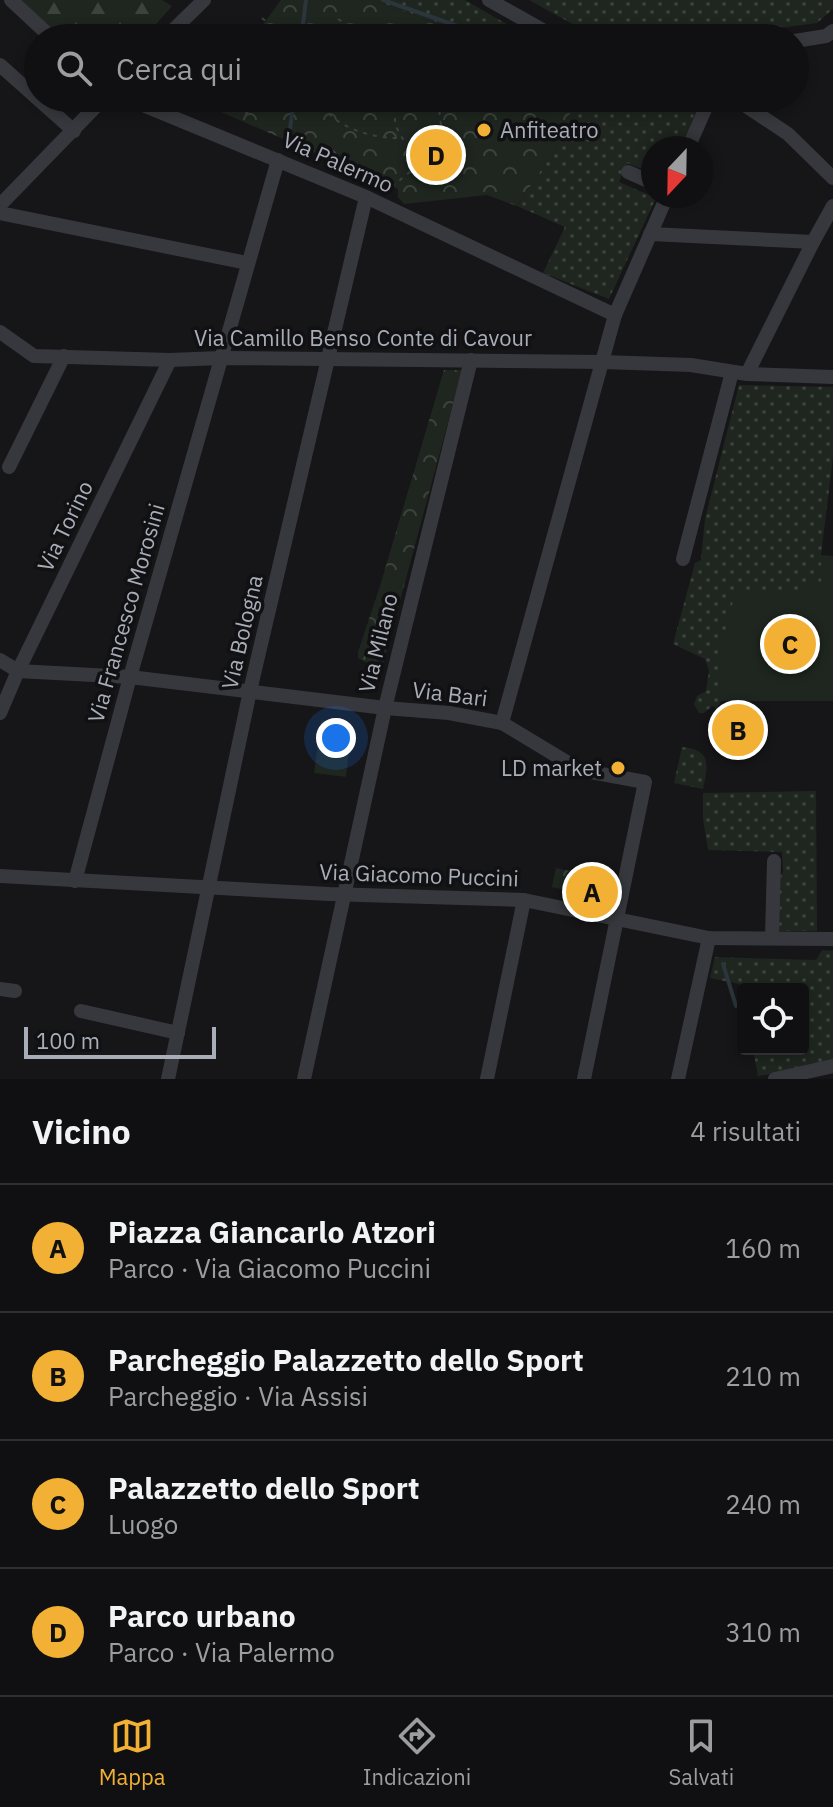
<!DOCTYPE html>
<html lang="it">
<meta charset="utf-8">
<style>
:root{--surface:#101012;--page:#1e1e20;--text:#f1f3f6;--muted:#9c9d9f;--line:#303032;--accent:#f2b134}
body{margin:0;font-family:"IBM Plex Sans",sans-serif;background:var(--page);color:var(--text)}
.controls{position:absolute;right:24px;bottom:24px;display:grid;overflow:hidden;border-radius:8px;box-shadow:0 4px 12px #0003}
.controls button{width:72px;height:72px;display:grid;place-items:center;padding:0;border:0;border-bottom:2px solid var(--line);background:var(--surface);color:var(--text);font:40px sans-serif}
.compass{position:absolute;left:641px;top:136px;width:72px;height:72px;border-radius:50%;background:var(--surface);box-shadow:0 4px 12px #0003;rotate:202deg}
.scale{position:absolute;left:24px;bottom:20px;width:192px;box-sizing:border-box;padding-left:8px;border:4px solid #a8adb8;border-top:0;font-size:22px;line-height:28px;white-space:nowrap;color:#a8adb8;-webkit-text-stroke:6px #111113;paint-order:stroke}
.you{position:absolute;left:336px;top:738px;width:28px;height:28px;margin:-20px;border:6px solid #fff;border-radius:50%;background:#1a73e8;box-shadow:0 0 0 12px #1a73e833}
.badge{display:grid;place-items:center;width:52px;height:52px;border-radius:50%;background:var(--accent);color:#111;font-size:26px;font-weight:700}
.pin{position:absolute;translate:-50% -50%;border:4px solid #fff;box-shadow:0 2px 8px #0006}
.list{margin:0;padding:0;list-style:none}
h2{display:flex;justify-content:space-between;align-items:center;height:104px;margin:0;padding:0 32px;font-size:34px}
h2 small{font-size:26px;font-weight:400;color:var(--muted)}
.list li{display:grid;grid-template-columns:52px 1fr auto;gap:24px;align-items:center;box-sizing:border-box;height:128px;padding:0 32px;border-top:2px solid var(--line)}
.list b{display:block;font-size:30px;white-space:nowrap}
.list p{margin:0;font-size:26px;white-space:nowrap;color:var(--muted)}
.list em{font-size:26px;font-style:normal;color:var(--muted)}
.icon{flex:none;width:44px;height:44px;fill:none;stroke:currentColor;stroke-width:2;stroke-linecap:round;stroke-linejoin:round}
.map{position:relative;flex:none;width:833px;height:1079px;overflow:hidden}
.search{position:absolute;background:var(--surface);box-shadow:0 4px 12px #0003;left:24px;right:24px;top:24px;height:88px;display:flex;align-items:center;gap:20px;box-sizing:border-box;padding:0 28px;border-radius:44px;color:var(--muted);font-size:30px}
.sheet{height:616px;background:var(--surface)}
nav{display:flex;justify-content:space-around;align-items:center;box-sizing:border-box;height:112px;border-top:2px solid var(--line);background:var(--surface);font-size:22px;color:var(--muted)}
nav a{display:grid;justify-items:center;gap:4px}
nav .on{color:var(--accent)}
.map>svg:first-child{display:block}
</style>
<div class="map">
<svg width="833" height="1079" viewBox="0 0 833 1079">
<defs>
<pattern id="grass-dots" width="8" height="8" patternUnits="userSpaceOnUse" patternTransform="scale(2)"><rect width="8" height="8" fill="#1e261f"/><path d="M2 2h.1M6 6h.1" fill="none" stroke="#3c433d" stroke-width="1.8" stroke-linecap="round"/></pattern>
<pattern id="forest-firs" width="22" height="20" patternUnits="userSpaceOnUse" patternTransform="scale(2)"><rect width="22" height="20" fill="#1e261f"/><path d="M5 1l3.5 6h-7zM16 11l3.5 6h-7z" fill="#3c433d"/></pattern>
<pattern id="park-crowns" width="20" height="18" patternUnits="userSpaceOnUse" patternTransform="scale(2)"><rect width="20" height="18" fill="#1e261f"/><path d="M2 6a3 3 0 1 1 6 0M12 15a3 3 0 1 1 6 0" fill="none" stroke="#3c433d"/></pattern>
</defs>
<rect width="100%" height="100%" fill="#161618"/>
<g fill="url(#grass-dots)">
<path d="M 374,0 L 465,0 L 531,38 L 473,38 Z"/>
<path d="M 529,0 L 833,0 L 833,9 L 817,23 L 704,38 L 625,38 L 578,27 Z"/>
<path d="M 576,98 L 702,98 L 680,148 L 653,148 L 653,173 L 627,163 L 619,182 L 656,198 L 609,299 L 543,273 L 565,227 L 517,206 L 557,146 Z"/>
<path d="M 739,385 L 833,387 L 833,457 L 821,555 L 821,585 L 804,594 L 721,649 L 721,701 L 717,709 L 712,706 L 704,713 L 699,713 L 694,704 L 697,696 L 706,691 L 709,671 L 705,659 L 673,644 L 695,563 L 701,560 L 705,519 Z"/>
<path d="M 682,747 C 712,750 708,765 703,789 L 674,783 Z"/>
<path d="M 816,791 L 817,931 L 779,931 L 780,876 L 783,872 L 782,852 L 708,850 L 703,819 L 703,793 Z"/>
<path d="M 822,950 L 833,951 L 833,1061 L 792,1071 L 758,1076 L 753,1049 L 803,1049 L 803,989 L 743,989 L 743,1004 L 739,984 L 710,978 L 715,957 L 816,960 Z"/>
</g>
<path fill="url(#forest-firs)" d="M 17,0 L 162,0 L 172,6 L 144,38 L 64,38 Z"/>
<g fill="url(#park-crowns)">
<path d="M 281,0 L 374,0 L 473,38 L 253,38 Z"/>
<path d="M 209,98 L 576,98 L 557,146 L 517,206 L 487,195 L 404,204 L 398,197 L 398,189 L 221,112 L 213,106 Z"/>
<path d="M 444,370 L 462,370 L 382,668 L 378,669 L 358,658 L 358,652 L 380,586 Z"/>
<path d="M 556,868 L 613,880 L 607,908 L 595,906 L 596,897 L 552,887 Z"/>
</g>
<g fill="#1e261f">
<path d="M 821,555 L 833,556 L 833,701 L 721,701 L 721,649 L 735,594 L 804,594 L 806,585 L 821,585 Z"/>
<path d="M 321,720 L 352,724 L 346,777 L 314,773 Z"/>
</g>
<g fill="none" stroke-linecap="round" stroke-linejoin="round">
<g stroke="#2c353c" stroke-width="4">
<path d="M 383,0 L 492,38"/>
<path d="M 302,32 L 306,0"/>
<path d="M 289,137 L 294,98"/>
<path d="M 723,964 L 736,1006"/>
</g>
<g stroke="#3d3f44" stroke-width="2" stroke-dasharray="4 6" stroke-linecap="butt">
<path d="M 262,18 L 274,28 L 299,38"/>
<path d="M 338,19 L 368,38"/>
<path d="M 314,38 L 331,31 L 356,31"/>
<path d="M 316,98 C 332,127 371,139 402,138"/>
<path d="M 396,98 C 390,129 402,140 423,161"/>
<path d="M 245,114 L 269,98"/>
<path d="M 384,192 L 386,188 L 395,184 L 448,141 C 440,127 437,113 442,98"/>
</g>
<g stroke="#37383d" stroke-width="14">
<path d="M 11,0 L 52,38"/>
<path d="M 489,0 L 557,38"/>
<path d="M 165,38 L 204,0"/>
<path d="M 795,41 L 826,36 L 833,31"/>
<path d="M 0,65 L 74,131"/>
<path d="M 126,98 L 366,197 L 615,315"/>
<path d="M 734,98 L 788,134 L 833,178"/>
<path d="M 688,148 L 710,98"/>
<path d="M 628,172 L 653,183"/>
<path d="M 0,205 L 104,98"/>
<path d="M 0,213 L 247,263"/>
<path d="M 650,234 L 813,242"/>
<path d="M 0,332 L 34,356 L 170,360 L 221,358 L 603,362 L 691,365 L 747,374 L 833,377"/>
<path d="M 747,374 L 813,242 L 833,206"/>
<path d="M 9,467 L 64,356"/>
<path d="M 683,559 L 732,372"/>
<path d="M 0,660 L 18,671 L 130,677 L 385,708 L 449,713 L 502,723 L 580,770 L 645,782 L 584,1079"/>
<path d="M 0,713 L 18,671 L 170,360"/>
<path d="M 502,723 L 615,315 L 667,196"/>
<path d="M 0,876 L 329,894 L 524,900 L 709,938 L 833,939"/>
<path d="M 75,881 L 130,677 L 278,160"/>
<path d="M 772,938 L 774,861"/>
<path d="M 0,989 L 15,991"/>
<path d="M 81,1011 L 178,1033"/>
<path d="M 168,1079 L 250,691 L 366,197"/>
<path d="M 304,1079 L 385,708 L 471,360"/>
<path d="M 487,1079 L 524,900"/>
<path d="M 678,1079 L 709,938"/>
<path d="M 775,1079 L 833,1066"/>
</g>
</g>
<g fill="#f2b134" stroke="#111113" stroke-width="3">
<circle cx="484" cy="130" r="8"/>
<circle cx="618" cy="768" r="8"/>
</g>
<g text-anchor="middle" stroke-width="7" stroke-linejoin="round" paint-order="stroke">
<g font-size="22" fill="#a8adb8" stroke="#111113" text-anchor="start">
<text x="500" y="138">Anfiteatro</text>
<text x="602" y="776" text-anchor="end">LD market</text>
</g>
<g font-size="22" fill="#a8adb8" stroke="#111113">
<text transform="translate(338 162) rotate(24)" y="8">Via Palermo</text>
<text x="363" y="346">Via Camillo Benso Conte di Cavour</text>
<text transform="translate(65 526) rotate(-64)" y="8">Via Torino</text>
<text transform="translate(126 613) rotate(-74)" y="8">Via Francesco Morosini</text>
<text transform="translate(242 632) rotate(-77)" y="8">Via Bologna</text>
<text transform="translate(378 643) rotate(-76)" y="8">Via Milano</text>
<text transform="translate(450 694) rotate(7)" y="8">Via Bari</text>
<text transform="translate(419 875) rotate(2)" y="8">Via Giacomo Puccini</text>
</g>
</g>
</svg>
<div class="controls">
<button><svg class="icon" aria-label="locate" viewBox="0 0 24 24"><circle cx="12" cy="12" r="6"/><path d="M12 2v4M12 18v4M2 12h4M18 12h4"/></svg></button>
</div>
<svg class="compass" viewBox="-18 -18 36 36"><path d="M0-13l5 13h-10z" fill="#e53935"/><path d="M0 13l5-13h-10z" fill="#9c9d9f"/></svg>
<div class="scale">100 m</div>
<div class="you"></div>
<div class="pin badge" style="left:592px;top:892px">A</div>
<div class="pin badge" style="left:738px;top:730px">B</div>
<div class="pin badge" style="left:790px;top:644px">C</div>
<div class="pin badge" style="left:436px;top:155px">D</div>
<div class="search"><svg class="icon" aria-label="search" viewBox="0 0 24 24"><circle cx="10" cy="10" r="6"/><path d="M15 15l6 6"/></svg>Cerca qui</div>
</div>
<section class="sheet">
<h2>Vicino<small>4 risultati</small></h2>
<ul class="list">
<li><span class="badge">A</span><div><b>Piazza Giancarlo Atzori</b><p>Parco · Via Giacomo Puccini</p></div><em>160 m</em></li>
<li><span class="badge">B</span><div><b>Parcheggio Palazzetto dello Sport</b><p>Parcheggio · Via Assisi</p></div><em>210 m</em></li>
<li><span class="badge">C</span><div><b>Palazzetto dello Sport</b><p>Luogo</p></div><em>240 m</em></li>
<li><span class="badge">D</span><div><b>Parco urbano</b><p>Parco · Via Palermo</p></div><em>310 m</em></li>
</ul>
</section>
<nav>
<a class="on"><svg class="icon" aria-label="map" viewBox="0 0 24 24"><path d="M3 6l6-2 6 2 6-2v14l-6 2-6-2-6 2zM9 4v14M15 6v14"/></svg>Mappa</a>
<a><svg class="icon" aria-label="directions" viewBox="0 0 24 24"><path d="M12 3l9 9-9 9-9-9zM9 14v-3h6M13 9l2 2-2 2"/></svg>Indicazioni</a>
<a><svg class="icon" aria-label="saved" viewBox="0 0 24 24"><path d="M7 4h10v16l-5-4-5 4z"/></svg>Salvati</a>
</nav>
